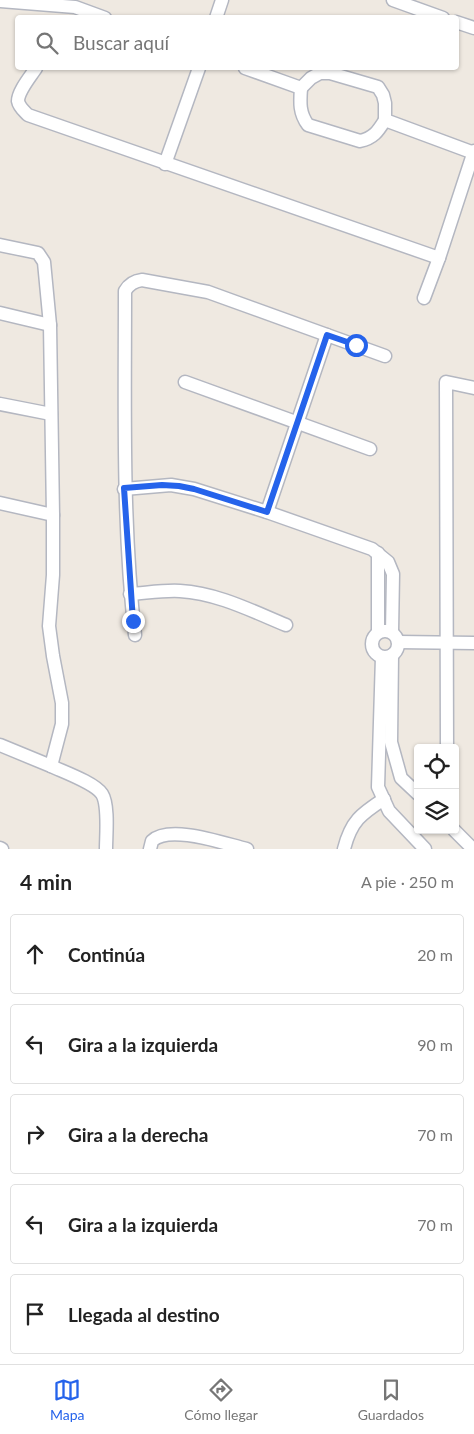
<!DOCTYPE html>
<html lang="es">
<meta charset="utf-8">
<style>
:root{--surface:#fff;--page:#f2f2f2;--text:#222;--muted:#767676;--line:#e0e0e0;--accent:#2563eb}
body{margin:0;font-family:Lato,sans-serif;background:var(--page);color:var(--text)}
.controls{position:absolute;right:15px;bottom:15px;display:grid;overflow:hidden;border-radius:5px;box-shadow:0 1px 4px #0004}
.controls button{width:45px;height:45px;display:grid;place-items:center;padding:0;border:0;border-bottom:1px solid var(--line);background:var(--surface);color:var(--text);font:25px sans-serif}
.stop{position:absolute;width:15px;height:15px;margin:-11px;border:4px solid #2563eb;border-radius:50%;background:#fff}
.stop.end{background:#2563eb;border-color:#fff;box-shadow:0 1px 5px #0008}
.list{margin:0;padding:0;list-style:none}
h2{display:flex;justify-content:space-between;align-items:center;height:65px;margin:0;padding:0 20px;font-size:21px}
h2 small{font-size:16px;font-weight:400;color:var(--muted)}
.list li{display:grid;grid-template-columns:32px 1fr auto;gap:15px;align-items:center;box-sizing:border-box;height:80px;margin:0 10px 10px;padding:0 10px;border:1px solid var(--line);border-radius:5px}
.list b{display:block;font-size:19px;white-space:nowrap}
.list em{font-size:16px;font-style:normal;color:var(--muted)}
.icon{flex:none;width:28px;height:28px;fill:none;stroke:currentColor;stroke-width:2;stroke-linecap:round;stroke-linejoin:round}
.map{position:relative;flex:none;width:474px;height:849px;overflow:hidden}
.search{position:absolute;background:var(--surface);box-shadow:0 1px 4px #0004;left:15px;right:15px;top:15px;height:55px;display:flex;align-items:center;gap:12px;box-sizing:border-box;padding:0 18px;border-radius:5px;color:var(--muted);font-size:19px}
.sheet{height:515px;background:var(--surface)}
nav{display:flex;justify-content:space-around;align-items:center;box-sizing:border-box;height:70px;border-top:1px solid var(--line);background:var(--surface);font-size:14px;color:var(--muted)}
nav a{display:grid;justify-items:center;gap:2px}
nav .on{color:var(--accent)}
.map>svg:first-child{display:block}
</style>
<div class="map">
<svg width="474" height="849" viewBox="0 0 474 849">
<rect width="100%" height="100%" fill="#efe9e1"/>
<g fill="none" stroke-linecap="round" stroke-linejoin="round">
<g stroke="#b4b7c1" stroke-width="15">
<g id="minor">
<path d="M 393,0 L 443,18"/>
<path d="M 0,1 L 75,7 L 105,18"/>
<path d="M 216,18 L 222,0"/>
<path d="M 456,22 L 474,28"/>
<path d="M 36,68 C 31,76 18,91 18,101 C 19,107 24,111 28,115 L 439,258"/>
<path d="M 245,68 L 301,88 L 311,78 L 320,73 L 330,73 L 378,87 L 383,95 L 385,103 L 385,120 L 474,153"/>
<path d="M 301,88 C 300,102 299,113 308,125 L 360,141 C 374,138 378,131 385,120"/>
<path d="M 165,164 L 199,68"/>
<path d="M 0,245 L 38,253 L 44,262 L 50,325 L 53,515 L 53,575 L 49,626 L 53,656 L 62,703 L 62,724 L 51,766 L 0,745"/>
<path d="M 424,298 L 439,258 L 474,151"/>
<path d="M 0,313 L 50,325"/>
<path d="M 185,382 L 370,449"/>
<path d="M 0,404 L 51,414"/>
<path d="M 124,489 L 171,485 L 194,489 L 267,512 L 372,549 L 388,562 L 393,574 L 392,632"/>
<path d="M 0,503 L 53,515"/>
<path d="M 267,512 L 327,335"/>
<path d="M 378,553 L 378,632"/>
<path d="M 130,594 C 146,593 164,590 180,591 C 217,593 252,611 286,625"/>
<circle cx="385" cy="644" r="13"/>
<path d="M 135,635 C 122,521 125,406 125,291 C 129,284 134,281 142,280 L 208,292 L 385,356"/>
<path d="M 398,642 L 474,643"/>
<path d="M 392,655 L 391,742 L 401,778 L 418,794"/>
<path d="M 382,657 L 378,787 L 389,811 L 425,849"/>
<path d="M 447,748 L 446,382 L 474,388"/>
<path d="M 51,766 C 64,772 95,783 102,794 C 109,805 106,836 106,849"/>
<path d="M 454,830 L 473,849"/>
<path d="M 0,848 L 2,849"/>
<path d="M 150,849 L 152,841 C 170,824 225,844 247,849"/>
<path d="M 344,849 C 351,821 361,814 384,799"/>
</g>
</g>
<use href="#minor" stroke="#fff" stroke-width="12"/>
</g>
<g fill="none" stroke-linecap="round" stroke-linejoin="round">
<path stroke="#2563eb" stroke-width="6" d="M 133,621 L 124,488 L 162,485 L 179,486 L 194,489 L 267,512 L 327,335 L 356,345"/>
</g>
</svg>
<div class="controls">
<button><svg class="icon" aria-label="locate" viewBox="0 0 24 24"><circle cx="12" cy="12" r="6"/><path d="M12 2v4M12 18v4M2 12h4M18 12h4"/></svg></button>
<button><svg class="icon" aria-label="layers" viewBox="0 0 24 24"><path d="M12 4l9 5-9 5-9-5zM3 14l9 5 9-5"/></svg></button>
</div>
<div class="stop" style="left:356px;top:345px"></div>
<div class="stop end" style="left:133px;top:621px"></div>
<div class="search"><svg class="icon" aria-label="search" viewBox="0 0 24 24"><circle cx="10" cy="10" r="6"/><path d="M15 15l6 6"/></svg>Buscar aquí</div>
</div>
<section class="sheet">
<h2>4 min<small>A pie · 250 m</small></h2>
<ul class="list">
<li><svg class="icon" aria-label="ahead" viewBox="0 0 24 24"><path d="M12 20V5M6 11l6-6 6 6"/></svg><div><b>Continúa</b></div><em>20 m</em></li>
<li><svg class="icon" aria-label="left" viewBox="0 0 24 24"><path d="M17 20v-9H6M10 6l-5 5 5 5"/></svg><div><b>Gira a la izquierda</b></div><em>90 m</em></li>
<li><svg class="icon" aria-label="right" viewBox="0 0 24 24"><path d="M7 20v-9h11M14 6l5 5-5 5"/></svg><div><b>Gira a la derecha</b></div><em>70 m</em></li>
<li><svg class="icon" aria-label="left" viewBox="0 0 24 24"><path d="M17 20v-9H6M10 6l-5 5 5 5"/></svg><div><b>Gira a la izquierda</b></div><em>70 m</em></li>
<li><svg class="icon" aria-label="arrive" viewBox="0 0 24 24"><path d="M6 21V4h12l-3 4 3 4H6"/></svg><div><b>Llegada al destino</b></div></li>
</ul>
</section>
<nav>
<a class="on"><svg class="icon" aria-label="map" viewBox="0 0 24 24"><path d="M3 6l6-2 6 2 6-2v14l-6 2-6-2-6 2zM9 4v14M15 6v14"/></svg>Mapa</a>
<a><svg class="icon" aria-label="directions" viewBox="0 0 24 24"><path d="M12 3l9 9-9 9-9-9zM9 14v-3h6M13 9l2 2-2 2"/></svg>Cómo llegar</a>
<a><svg class="icon" aria-label="saved" viewBox="0 0 24 24"><path d="M7 4h10v16l-5-4-5 4z"/></svg>Guardados</a>
</nav>
